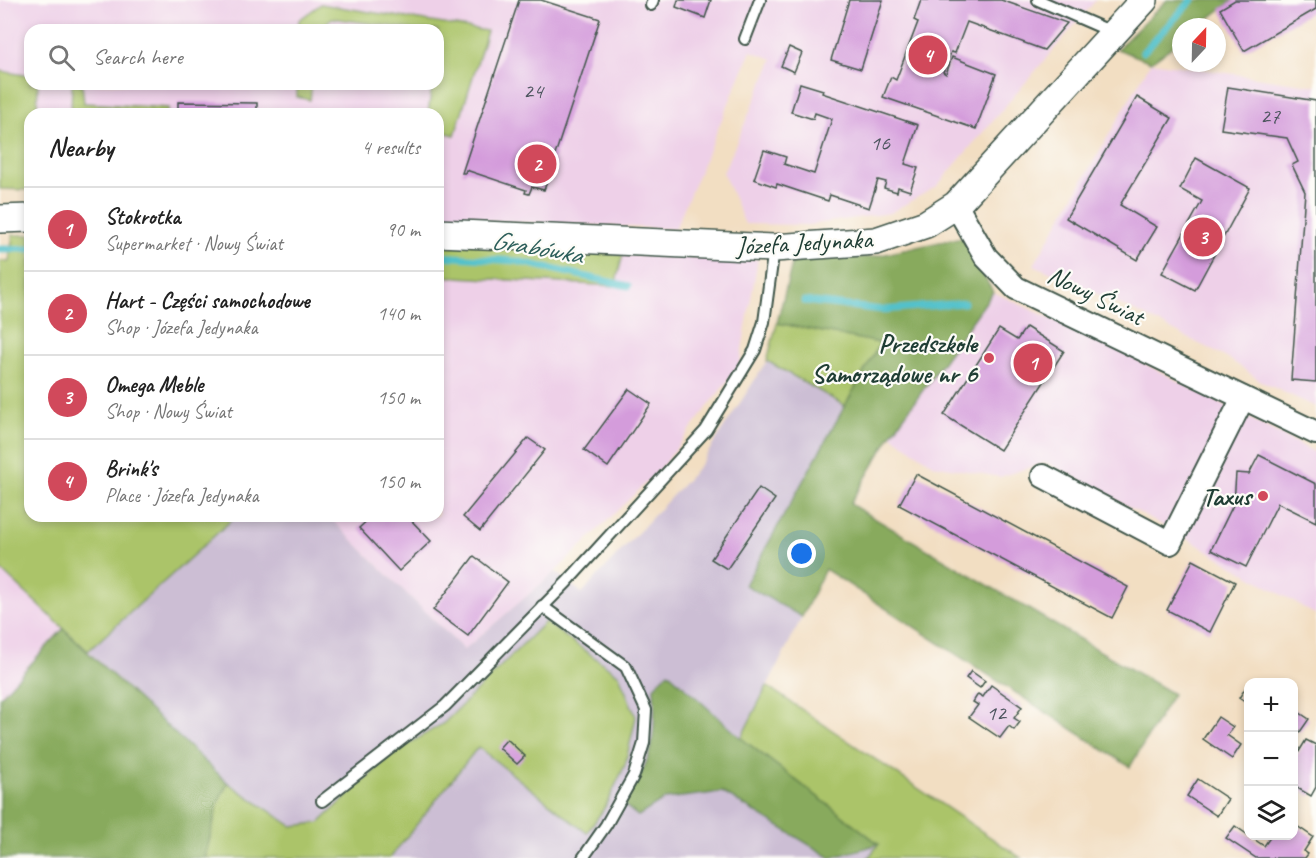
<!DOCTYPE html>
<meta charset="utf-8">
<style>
:root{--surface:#fff;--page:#f2f2f2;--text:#222;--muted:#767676;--line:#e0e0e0;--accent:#d1495b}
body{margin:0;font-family:Caveat,sans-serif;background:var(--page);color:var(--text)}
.controls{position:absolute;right:18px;bottom:18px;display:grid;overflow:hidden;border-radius:12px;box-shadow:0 3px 9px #0003}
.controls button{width:54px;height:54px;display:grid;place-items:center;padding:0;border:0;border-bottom:2px solid var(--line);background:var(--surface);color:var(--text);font:30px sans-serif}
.compass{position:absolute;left:1172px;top:18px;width:54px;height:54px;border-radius:50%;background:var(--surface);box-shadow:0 3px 9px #0003;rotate:22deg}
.you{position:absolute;left:802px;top:554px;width:21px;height:21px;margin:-15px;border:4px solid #fff;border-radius:50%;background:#1a73e8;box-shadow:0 0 0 9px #1a73e833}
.badge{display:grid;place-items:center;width:39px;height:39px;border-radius:50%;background:var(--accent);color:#fff;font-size:20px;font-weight:700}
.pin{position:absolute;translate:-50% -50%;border:3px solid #fff;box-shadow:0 2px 6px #0006}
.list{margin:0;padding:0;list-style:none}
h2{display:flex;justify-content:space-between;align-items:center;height:78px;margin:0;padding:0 24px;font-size:26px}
h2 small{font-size:20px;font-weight:400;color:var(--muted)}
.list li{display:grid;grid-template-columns:39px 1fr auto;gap:18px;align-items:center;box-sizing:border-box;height:84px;padding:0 24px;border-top:2px solid var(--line)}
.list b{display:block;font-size:22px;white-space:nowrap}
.list p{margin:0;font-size:20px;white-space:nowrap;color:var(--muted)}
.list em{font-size:20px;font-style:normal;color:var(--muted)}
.icon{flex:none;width:33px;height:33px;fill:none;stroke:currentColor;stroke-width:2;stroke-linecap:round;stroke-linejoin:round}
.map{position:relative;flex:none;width:1316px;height:858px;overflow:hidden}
.search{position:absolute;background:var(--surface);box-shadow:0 3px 9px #0003;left:24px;top:24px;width:420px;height:66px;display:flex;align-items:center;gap:15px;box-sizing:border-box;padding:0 21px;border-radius:18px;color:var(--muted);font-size:22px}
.panel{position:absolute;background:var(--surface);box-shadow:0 3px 9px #0003;left:24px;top:108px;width:420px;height:414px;border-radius:18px}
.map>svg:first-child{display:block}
</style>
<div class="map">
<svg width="1316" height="858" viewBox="0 0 1316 858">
<rect width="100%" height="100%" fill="#fdfcf7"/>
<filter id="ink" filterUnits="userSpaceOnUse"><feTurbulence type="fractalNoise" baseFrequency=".0167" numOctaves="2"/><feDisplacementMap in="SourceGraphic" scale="12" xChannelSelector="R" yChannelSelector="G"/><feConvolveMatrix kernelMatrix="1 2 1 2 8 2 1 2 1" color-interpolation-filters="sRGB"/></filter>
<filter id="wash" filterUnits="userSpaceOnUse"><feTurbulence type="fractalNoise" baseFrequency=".008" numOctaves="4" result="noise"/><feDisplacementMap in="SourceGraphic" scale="24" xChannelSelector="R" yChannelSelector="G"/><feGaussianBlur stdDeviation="1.35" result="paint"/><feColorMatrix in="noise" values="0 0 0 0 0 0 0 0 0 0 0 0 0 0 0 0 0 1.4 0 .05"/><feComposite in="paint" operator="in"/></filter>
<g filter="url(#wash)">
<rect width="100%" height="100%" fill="#f2dec2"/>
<g fill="#eed0e8" fill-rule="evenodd">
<path d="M 0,0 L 1096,0 L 937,186 L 890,213 L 808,225 L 745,224 L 723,173 L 773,59 L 751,51 L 675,229 L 438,218 L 438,114 L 30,114 L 30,190 L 0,189 ZM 30,30 L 438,30 L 438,84 L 30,84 Z"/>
<path d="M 1151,62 L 1316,86 L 1316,407 L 1262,382 L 1231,360 L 1145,316 L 1034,265 Z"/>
<path d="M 623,255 L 758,259 L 739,366 L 661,468 L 555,572 L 464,650 L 328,516 L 438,516 L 438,276 L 615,286 Z"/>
<path d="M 993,292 L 1107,344 L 1316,453 L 1316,615 L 1188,539 L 1046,462 L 1000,477 L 934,465 L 891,435 Z"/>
<path d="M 0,569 L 63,629 L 0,697 Z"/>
</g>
<path fill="#ccbed4" d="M 767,361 L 847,407 L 745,585 L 802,617 L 741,738 L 879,844 L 868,858 L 205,858 L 228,783 L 88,651 L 236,516 L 328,516 L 464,650 L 555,572 L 582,593 L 698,468 Z"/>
<g fill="#abc469" stroke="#65804e" stroke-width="1.5">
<path d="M 321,4 L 487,31 L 455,135 L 438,131 L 438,114 L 428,114 L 432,84 L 438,84 L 438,30 L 415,30 L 332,18 L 318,30 L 298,30 L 299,20 Z"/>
<path d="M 0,71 L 30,76 L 30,84 L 38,84 L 37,114 L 30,114 L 30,190 L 0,189 Z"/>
<path d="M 72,84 L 82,84 L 84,103 L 168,108 L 168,114 L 71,114 Z"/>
<path d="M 297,84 L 312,84 L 310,100 L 297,97 Z"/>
<path d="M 13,235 L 30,235 L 30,516 L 236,516 L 88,651 L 0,569 L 0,261 L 9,261 Z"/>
<path d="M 438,240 L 623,255 L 615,286 L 438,276 Z"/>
<path d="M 777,323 L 881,343 L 847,407 L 767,361 Z"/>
<path d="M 545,622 L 619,675 L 636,717 L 625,765 L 605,807 L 587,833 L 478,747 L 390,858 L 205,858 L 218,803 L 228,783 L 292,826 L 319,823 L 393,753 L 444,723 Z"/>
<path d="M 767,686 L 1021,858 L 868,858 L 879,844 L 741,738 Z"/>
</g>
<g fill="#88aa5d" stroke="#547448" stroke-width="1.5">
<path d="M 1167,0 L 1233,0 L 1198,27 L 1181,27 L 1181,40 L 1151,62 L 1117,49 Z"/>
<path d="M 962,237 L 993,292 L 891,435 L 850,504 L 1173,694 L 1130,767 L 825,569 L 802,617 L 745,585 L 880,343 L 777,323 L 793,260 L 872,257 Z"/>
<path d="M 63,629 L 228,783 L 218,803 L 205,858 L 0,858 L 0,697 Z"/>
<path d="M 668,672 L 741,738 L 879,844 L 831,858 L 722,792 L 665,799 L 638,816 L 624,805 C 652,757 657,743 654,687 Z"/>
</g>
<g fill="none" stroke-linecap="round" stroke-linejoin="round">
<g stroke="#53c1ca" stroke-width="7">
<path d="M 1143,52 L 1192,0"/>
<path d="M 0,249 L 30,249"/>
<path d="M 438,256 L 516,261 L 628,286"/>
<path d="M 804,301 L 883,310 L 964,303"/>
</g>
</g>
<g id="blocks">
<g fill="#d49cdb">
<path d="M 519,0 L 541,0 L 600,19 L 553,161 L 556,162 L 555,165 L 553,164 L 544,190 L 532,187 L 529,194 L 525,193 L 526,190 L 466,170 L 465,173 L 462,173 Z"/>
<path d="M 678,0 L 711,0 L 705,18 L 676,7 Z"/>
<path d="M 849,0 L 883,0 L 861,69 L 831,60 Z"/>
<path d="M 921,0 L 1001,0 L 1067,23 L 1044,50 L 967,22 L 955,53 L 951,52 L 943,72 L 946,74 L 952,57 L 996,74 L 976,129 L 883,97 L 891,77 L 896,80 L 918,22 L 914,20 Z"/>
<path d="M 1235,0 L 1316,0 L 1316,9 L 1244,51 L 1220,9 Z"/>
<path d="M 789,47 L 802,53 L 794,72 L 781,66 Z"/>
<path d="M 800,83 L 823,90 L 822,93 L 918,125 L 905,164 L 918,168 L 910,191 L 898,187 L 897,192 L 884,188 L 886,182 L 878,180 L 869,208 L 830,195 L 828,201 L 777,184 L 776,187 L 754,179 L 764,150 L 786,157 L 784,164 L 814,174 L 832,119 L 815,113 L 813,119 L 791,112 Z"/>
<path d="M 1228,87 L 1316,101 L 1316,382 L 1291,380 L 1305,192 L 1292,165 L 1298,162 L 1287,138 L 1221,129 Z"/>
<path d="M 1137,97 L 1172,118 L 1120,205 L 1157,227 L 1137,260 L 1066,218 Z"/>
<path d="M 178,102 L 257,103 L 257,114 L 178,114 Z"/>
<path d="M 1196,158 L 1250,188 L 1195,290 L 1162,273 L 1202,201 L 1180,189 Z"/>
<path d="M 1026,327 L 1064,351 L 1000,450 L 944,415 L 999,329 L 1017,340 Z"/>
<path d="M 629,389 L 651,404 L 608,467 L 584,450 Z"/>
<path d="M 528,438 L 545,450 L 480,531 L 463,517 Z"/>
<path d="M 1259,455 L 1316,484 L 1316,522 L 1278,503 L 1246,567 L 1211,550 L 1234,503 L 1236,473 L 1249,474 Z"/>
<path d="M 916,474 L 1128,587 L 1112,618 L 899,505 Z"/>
<path d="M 759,488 L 775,499 L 727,569 L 711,559 Z"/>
<path d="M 372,516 L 407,516 L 431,541 L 399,571 L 359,528 Z"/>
<path d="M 474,556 L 508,582 L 468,636 L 433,610 Z"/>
<path d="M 1193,560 L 1235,582 L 1210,632 L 1167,610 Z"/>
<path d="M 971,671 L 985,681 L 980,688 L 966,678 Z"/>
<path d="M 1248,684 L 1248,704 L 1239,698 Z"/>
<path d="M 991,685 L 1022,707 L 1014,718 L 1020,722 L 1014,730 L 1009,726 L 1000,738 L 969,717 L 978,705 L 973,702 L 978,694 L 983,697 Z"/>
<path d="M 1294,709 L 1309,719 L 1300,732 L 1294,727 Z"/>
<path d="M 1218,717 L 1233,727 L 1227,735 L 1241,745 L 1232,759 L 1203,739 Z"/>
<path d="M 507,739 L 525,756 L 517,764 L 499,748 Z"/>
<path d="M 1306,740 L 1316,745 L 1316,787 L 1311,796 L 1294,786 L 1294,753 L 1297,755 Z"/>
<path d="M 1198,779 L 1228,799 L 1217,816 L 1187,796 Z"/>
<path d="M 1294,824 L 1313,837 L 1304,851 L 1308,854 L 1305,858 L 1256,858 L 1226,838 L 1235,826 L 1264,846 L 1271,836 L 1294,836 Z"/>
</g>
</g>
</g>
<g filter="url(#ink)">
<use href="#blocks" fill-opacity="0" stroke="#3f5549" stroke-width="1.5"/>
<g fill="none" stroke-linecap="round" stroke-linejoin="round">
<g stroke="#3f5549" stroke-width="14">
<g id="service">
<path d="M 1038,0 L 1112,32"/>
<path d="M 651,5 L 653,0"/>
<path d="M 745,39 L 760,0"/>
<path d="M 542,606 L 626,667 L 646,710 L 644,743 L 634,775 L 606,825 L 583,858"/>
<path d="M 322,801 L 445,706 L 567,582 L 706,430 L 755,350 L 764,322 L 774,248"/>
</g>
</g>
<g stroke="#3f5549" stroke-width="26">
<g id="minor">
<path d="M 956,205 L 986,257 L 1016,288 L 1316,433"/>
<path d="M 1043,476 L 1170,543 L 1243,398"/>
</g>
</g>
<g stroke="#3f5549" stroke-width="30">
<g id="tertiary">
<path d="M 0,219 L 30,218"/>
<path d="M 438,233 L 774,248 L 876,241 L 926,224 L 956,205 L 1144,0"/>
</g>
</g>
<use href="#service" stroke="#fff" stroke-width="10"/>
<use href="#minor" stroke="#fff" stroke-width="22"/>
<use href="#tertiary" stroke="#fff" stroke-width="27"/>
</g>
</g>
<g fill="#d1495b" stroke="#fdfcf7" stroke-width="2">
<circle cx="989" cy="358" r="6"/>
<circle cx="1263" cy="496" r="6"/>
</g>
<g text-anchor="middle" stroke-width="4.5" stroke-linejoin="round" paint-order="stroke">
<g font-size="22" fill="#4c555e">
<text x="533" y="98">24</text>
<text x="1270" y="123">27</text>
<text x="880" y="150">16</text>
<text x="996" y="720">12</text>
</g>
<g font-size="26" fill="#1f3d34" stroke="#fdfcf7">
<text transform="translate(804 242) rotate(-3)" y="9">Józefa Jedynaka</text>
<text transform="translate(1096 295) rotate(26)" y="9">Nowy Świat</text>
</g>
<g font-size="26" font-weight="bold" fill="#1f3d34" stroke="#fdfcf7" text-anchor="end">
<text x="977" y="352">Przedszkole<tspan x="977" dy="30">Samorządowe nr 6</tspan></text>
<text x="1251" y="505">Taxus</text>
</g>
<g font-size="27" font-style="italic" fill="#2c5e5a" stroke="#fdfcf7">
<text transform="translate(537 247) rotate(10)" y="9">Grabówka</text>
</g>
</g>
</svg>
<div class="controls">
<button>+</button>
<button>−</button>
<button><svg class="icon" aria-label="layers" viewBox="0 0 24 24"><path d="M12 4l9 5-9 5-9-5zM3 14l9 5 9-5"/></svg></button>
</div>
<svg class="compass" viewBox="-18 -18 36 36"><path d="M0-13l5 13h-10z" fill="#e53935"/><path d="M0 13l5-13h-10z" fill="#767676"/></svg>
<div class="you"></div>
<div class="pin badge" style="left:1033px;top:363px">1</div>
<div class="pin badge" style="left:537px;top:164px">2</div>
<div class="pin badge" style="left:1203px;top:237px">3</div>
<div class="pin badge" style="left:928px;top:55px">4</div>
<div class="search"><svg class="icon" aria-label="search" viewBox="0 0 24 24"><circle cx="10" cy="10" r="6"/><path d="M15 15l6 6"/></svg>Search here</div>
<section class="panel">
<h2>Nearby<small>4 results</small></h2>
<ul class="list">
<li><span class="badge">1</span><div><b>Stokrotka</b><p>Supermarket · Nowy Świat</p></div><em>90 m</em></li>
<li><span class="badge">2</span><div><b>Hart - Części samochodowe</b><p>Shop · Józefa Jedynaka</p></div><em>140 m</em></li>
<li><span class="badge">3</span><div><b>Omega Meble</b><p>Shop · Nowy Świat</p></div><em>150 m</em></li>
<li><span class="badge">4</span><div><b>Brink's</b><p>Place · Józefa Jedynaka</p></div><em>150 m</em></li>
</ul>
</section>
</div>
